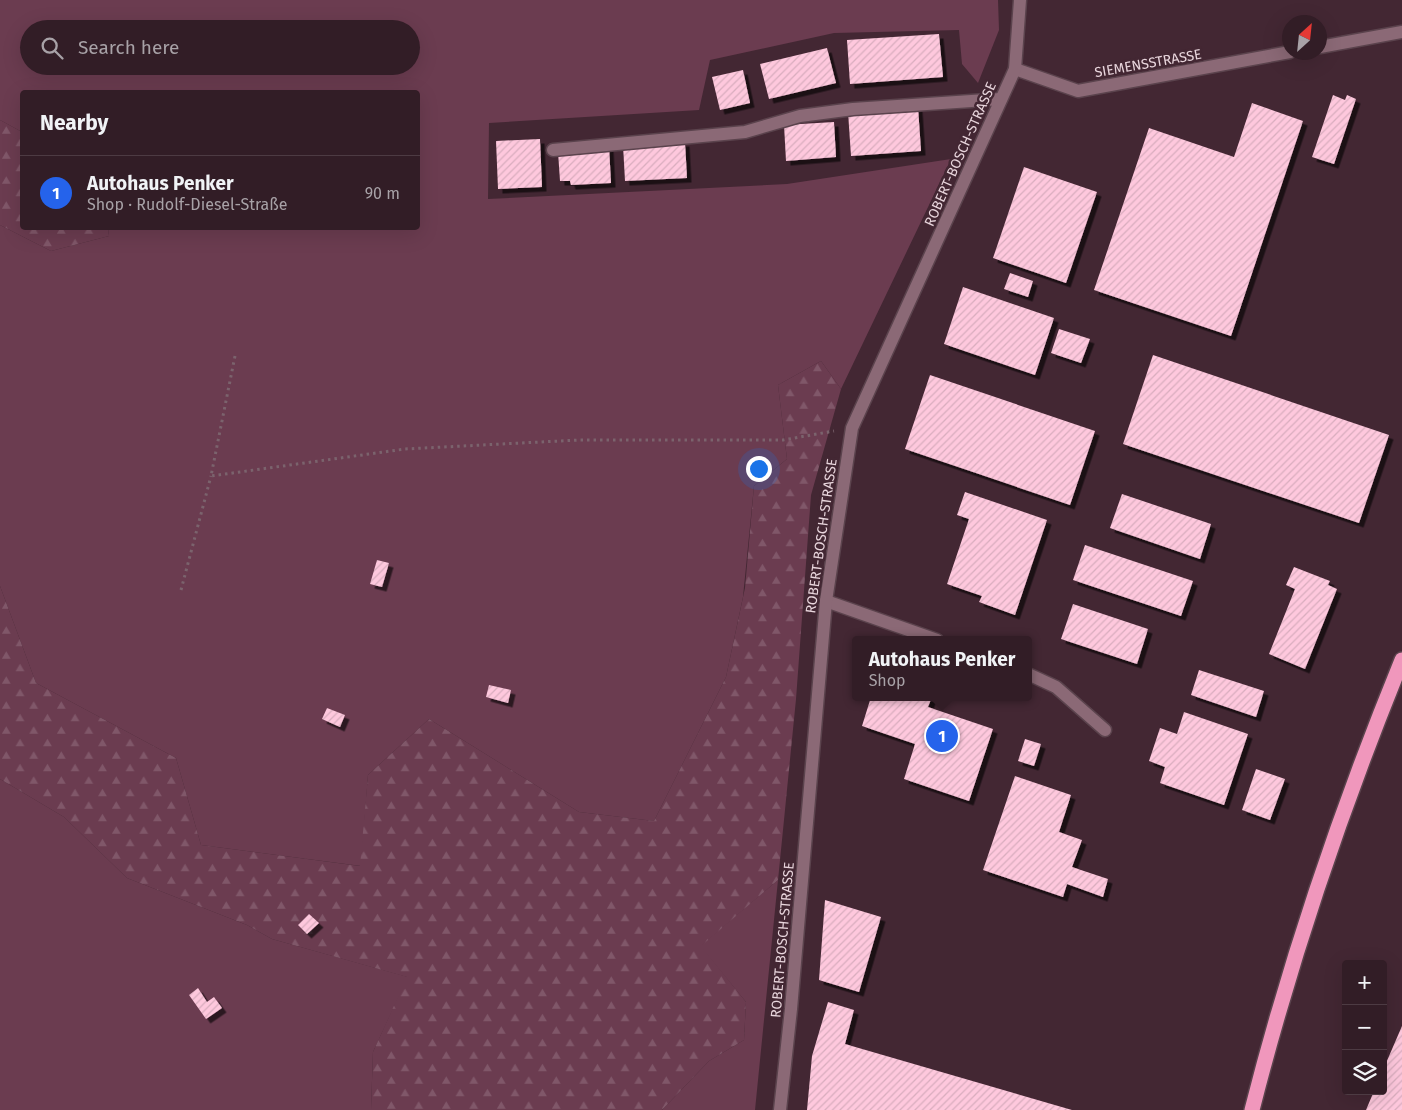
<!DOCTYPE html>
<meta charset="utf-8">
<style>
:root{--surface:#321d26;--page:#3a262e;--text:#f1f3f6;--muted:#a8a2a7;--line:#4d3b43;--accent:#2563eb}
body{margin:0;font-family:"Fira Sans",sans-serif;background:var(--page);color:var(--text)}
.controls{position:absolute;right:15px;bottom:15px;display:grid;overflow:hidden;border-radius:5px;box-shadow:0 5px 20px #0002}
.controls button{width:45px;height:45px;display:grid;place-items:center;padding:0;border:0;border-bottom:1px solid var(--line);background:var(--surface);color:var(--text);font:25px sans-serif}
.compass{position:absolute;left:1282px;top:15px;width:45px;height:45px;border-radius:50%;background:var(--surface);box-shadow:0 5px 20px #0002;rotate:27deg}
.you{position:absolute;left:758px;top:468px;width:18px;height:18px;margin:-12px;border:4px solid #fff;border-radius:50%;background:#1a73e8;box-shadow:0 0 0 8px #1a73e833}
.badge{display:grid;place-items:center;width:32px;height:32px;border-radius:50%;background:var(--accent);color:#fff;font-size:16px;font-weight:700}
.pin{position:absolute;translate:-50% -50%;border:2px solid #fff;box-shadow:0 1px 5px #0006}
.popup{position:absolute;left:852px;top:636px;width:180px;height:65px;box-sizing:border-box;display:grid;place-content:center;border-radius:5px;background:var(--surface);filter:drop-shadow(0 1px 4px #0005);font-size:16px;white-space:nowrap;color:var(--muted)}
.popup b{font-size:19px;color:var(--text)}
.popup::after{content:'';position:absolute;left:50%;top:100%;margin-left:-10px;border:10px solid transparent;border-top-color:var(--surface)}
.list{margin:0;padding:0;list-style:none}
h2{display:flex;justify-content:space-between;align-items:center;height:65px;margin:0;padding:0 20px;font-size:21px}
h2 small{font-size:16px;font-weight:400;color:var(--muted)}
.list li{display:grid;grid-template-columns:32px 1fr auto;gap:15px;align-items:center;box-sizing:border-box;height:75px;padding:0 20px;border-top:1px solid var(--line)}
.list b{display:block;font-size:19px;white-space:nowrap}
.list p{margin:0;font-size:16px;white-space:nowrap;color:var(--muted)}
.list em{font-size:16px;font-style:normal;color:var(--muted)}
.icon{flex:none;width:28px;height:28px;fill:none;stroke:currentColor;stroke-width:2;stroke-linecap:round;stroke-linejoin:round}
.map{position:relative;flex:none;width:1402px;height:1110px;overflow:hidden}
.search{position:absolute;background:var(--surface);box-shadow:0 5px 20px #0002;left:20px;top:20px;width:400px;height:55px;display:flex;align-items:center;gap:12px;box-sizing:border-box;padding:0 18px;border-radius:28px;color:var(--muted);font-size:19px}
.panel{position:absolute;background:var(--surface);box-shadow:0 5px 20px #0002;left:20px;top:90px;width:400px;height:140px;border-radius:5px}
.map>svg:first-child{display:block}
</style>
<div class="map">
<svg width="1402" height="1110" viewBox="0 0 1402 1110">
<defs>
<pattern id="forest-firs" width="22" height="20" patternUnits="userSpaceOnUse" patternTransform="scale(1.25)"><rect width="22" height="20" fill="#6b3c50"/><path d="M5 1l3.5 6h-7zM16 11l3.5 6h-7z" fill="#805769"/></pattern>
<pattern id="building-hatch" width="6" height="6" patternUnits="userSpaceOnUse" patternTransform="scale(1.25)"><rect width="6" height="6" fill="#fec8dd"/><path d="M-1 1l2-2M0 6l6-6M5 7l2-2" fill="none" stroke="#d9adbe"/></pattern>
<filter id="shadow"><feDropShadow dx="4.5" dy="4.5" stdDeviation="0" flood-color="#0009"/></filter>
</defs>
<rect width="100%" height="100%" fill="#432733"/>
<g fill="#6b3c50" fill-rule="evenodd">
<path d="M 0,0 L 998,0 L 999,30 L 978,83 L 962,64 L 959,30 L 834,33 L 710,60 L 699,110 L 489,123 L 488,199 L 787,184 L 951,159 L 841,389 L 821,361 L 778,385 L 787,459 L 754,486 L 743,597 L 726,677 L 654,821 L 579,812 L 429,719 L 368,775 L 361,866 L 201,845 L 176,758 L 36,683 L 0,586 L 0,225 L 51,251 L 109,236 L 108,228 L 418,228 L 418,92 L 22,92 L 22,132 L 0,120 ZM 29,29 L 411,29 L 411,66 L 29,66 Z"/>
<path d="M 0,779 L 64,817 L 127,878 L 247,925 L 272,939 L 408,977 L 373,1052 L 371,1110 L 0,1110 Z"/>
<path d="M 778,880 L 755,1110 L 662,1110 L 709,1061 L 744,1040 L 746,1002 L 700,946 Z"/>
</g>
<g fill="url(#forest-firs)">
<path d="M 0,120 L 22,132 L 22,228 L 108,228 L 109,236 L 51,251 L 0,225 Z"/>
<path d="M 821,361 L 841,389 L 811,495 L 796,699 L 778,880 L 701,946 L 746,1002 L 744,1040 L 709,1061 L 662,1110 L 371,1110 L 373,1052 L 407,977 L 272,939 L 247,925 L 127,878 L 64,817 L 0,779 L 0,586 L 36,683 L 176,758 L 201,845 L 360,866 L 368,775 L 429,719 L 579,812 L 654,821 L 726,677 L 745,588 L 754,486 L 787,459 L 778,385 Z"/>
</g>
<g fill="url(#building-hatch)" filter="url(#shadow)">
<path d="M 939,34 L 943,77 L 850,84 L 847,40 Z"/>
<path d="M 827,48 L 836,83 L 769,99 L 760,64 Z"/>
<path d="M 743,70 L 750,103 L 720,110 L 712,77 Z"/>
<path d="M 1333,95 L 1345,100 L 1347,95 L 1356,99 L 1334,164 L 1312,157 Z"/>
<path d="M 1252,103 L 1303,121 L 1231,336 L 1094,290 L 1149,128 L 1234,157 Z"/>
<path d="M 918,107 L 921,151 L 851,156 L 848,112 Z"/>
<path d="M 834,122 L 836,157 L 786,161 L 784,125 Z"/>
<path d="M 540,139 L 542,187 L 498,189 L 496,141 Z"/>
<path d="M 685,142 L 687,178 L 625,181 L 623,145 Z"/>
<path d="M 609,146 L 611,183 L 571,185 L 570,181 L 560,181 L 558,152 Z"/>
<path d="M 1024,167 L 1097,192 L 1066,283 L 993,258 Z"/>
<path d="M 1010,273 L 1033,281 L 1028,297 L 1004,289 Z"/>
<path d="M 963,287 L 1054,318 L 1035,375 L 944,344 Z"/>
<path d="M 1059,329 L 1090,339 L 1081,363 L 1051,353 Z"/>
<path d="M 1153,355 L 1389,435 L 1359,523 L 1123,444 Z"/>
<path d="M 930,375 L 1095,431 L 1070,505 L 905,449 Z"/>
<path d="M 965,492 L 1047,520 L 1015,615 L 979,602 L 982,596 L 947,584 L 969,519 L 957,515 Z"/>
<path d="M 1122,494 L 1211,524 L 1200,559 L 1110,528 Z"/>
<path d="M 1085,545 L 1193,581 L 1181,616 L 1073,580 Z"/>
<path d="M 377,560 L 389,563 L 382,587 L 370,584 Z"/>
<path d="M 1294,567 L 1330,581 L 1328,585 L 1337,589 L 1305,669 L 1269,654 L 1295,589 L 1286,585 Z"/>
<path d="M 1073,604 L 1148,629 L 1137,664 L 1061,639 Z"/>
<path d="M 1199,670 L 1264,691 L 1256,717 L 1191,695 Z"/>
<path d="M 489,685 L 511,690 L 508,703 L 486,697 Z"/>
<path d="M 871,697 L 932,697 L 928,707 L 993,729 L 969,801 L 904,779 L 915,744 L 862,726 Z"/>
<path d="M 327,708 L 345,715 L 340,727 L 322,719 Z"/>
<path d="M 1184,712 L 1248,734 L 1224,805 L 1160,783 L 1165,767 L 1149,761 L 1160,728 L 1177,734 Z"/>
<path d="M 1025,739 L 1041,744 L 1034,766 L 1018,761 Z"/>
<path d="M 1256,769 L 1285,779 L 1270,820 L 1242,810 Z"/>
<path d="M 1015,776 L 1071,795 L 1059,832 L 1082,840 L 1072,867 L 1108,879 L 1103,897 L 1067,884 L 1063,897 L 983,870 Z"/>
<path d="M 825,900 L 881,917 L 859,992 L 819,980 Z"/>
<path d="M 309,914 L 319,923 L 307,934 L 298,925 Z"/>
<path d="M 198,988 L 207,1002 L 214,997 L 222,1008 L 206,1019 L 189,995 Z"/>
<path d="M 828,1002 L 854,1010 L 845,1044 L 1072,1110 L 807,1110 L 812,1056 Z"/>
<path d="M 1402,1026 L 1402,1110 L 1366,1110 L 1374,1091 L 1383,1091 L 1383,1070 Z"/>
</g>
<g fill="none" stroke-linecap="round" stroke-linejoin="round">
<g stroke="#5b434d" stroke-width="15">
<path id="lane" d="M 553,150 L 745,132 L 800,116 L 853,109 L 1001,99"/>
</g>
<g stroke="#5b434d" stroke-width="15">
<g id="street">
<path d="M 1320,47 L 1402,32"/>
<path d="M 1015,69 L 1078,91 L 1290,52"/>
<path d="M 826,601 L 937,640"/>
<path d="M 1028,674 L 1056,687 L 1105,730"/>
<path d="M 780,1110 L 791,1009 L 826,601 L 852,428 L 1015,69 L 1020,0"/>
</g>
</g>
<g stroke="#5b434d" stroke-width="18">
<path id="highway" d="M 1252,1110 C 1291,957 1342,807 1402,660"/>
</g>
<g stroke="#7b636d" stroke-width="3" stroke-dasharray="2.5 4" stroke-linecap="butt">
<path d="M 235,356 L 211,476 L 405,449 L 579,440 L 783,440 L 834,431"/>
<path d="M 181,590 L 211,476"/>
</g>
<use href="#lane" stroke="#8b6976" stroke-width="12"/>
<use href="#street" stroke="#8b6976" stroke-width="12"/>
<use href="#highway" stroke="#f097bc" stroke-width="15"/>
</g>
<g text-anchor="middle" stroke-width="5" stroke-linejoin="round" paint-order="stroke">
<g font-size="14" fill="#e9d6dd" stroke="#432733">
<text transform="translate(1148 63) rotate(-10)" y="5">SIEMENSSTRASSE</text>
<text transform="translate(960 154) rotate(-66)" y="5">ROBERT-BOSCH-STRASSE</text>
<text transform="translate(821 536) rotate(-82)" y="5">ROBERT-BOSCH-STRASSE</text>
<text transform="translate(782 940) rotate(-85)" y="5">ROBERT-BOSCH-STRASSE</text>
</g>
</g>
</svg>
<div class="controls">
<button>+</button>
<button>−</button>
<button><svg class="icon" aria-label="layers" viewBox="0 0 24 24"><path d="M12 4l9 5-9 5-9-5zM3 14l9 5 9-5"/></svg></button>
</div>
<svg class="compass" viewBox="-18 -18 36 36"><path d="M0-13l5 13h-10z" fill="#e53935"/><path d="M0 13l5-13h-10z" fill="#a8a2a7"/></svg>
<div class="you"></div>
<div class="pin badge" style="left:942px;top:736px">1</div>
<div class="popup"><b>Autohaus Penker</b>Shop</div>
<div class="search"><svg class="icon" aria-label="search" viewBox="0 0 24 24"><circle cx="10" cy="10" r="6"/><path d="M15 15l6 6"/></svg>Search here</div>
<section class="panel">
<h2>Nearby<small></small></h2>
<ul class="list">
<li><span class="badge">1</span><div><b>Autohaus Penker</b><p>Shop · Rudolf-Diesel-Straße</p></div><em>90 m</em></li>
</ul>
</section>
</div>
